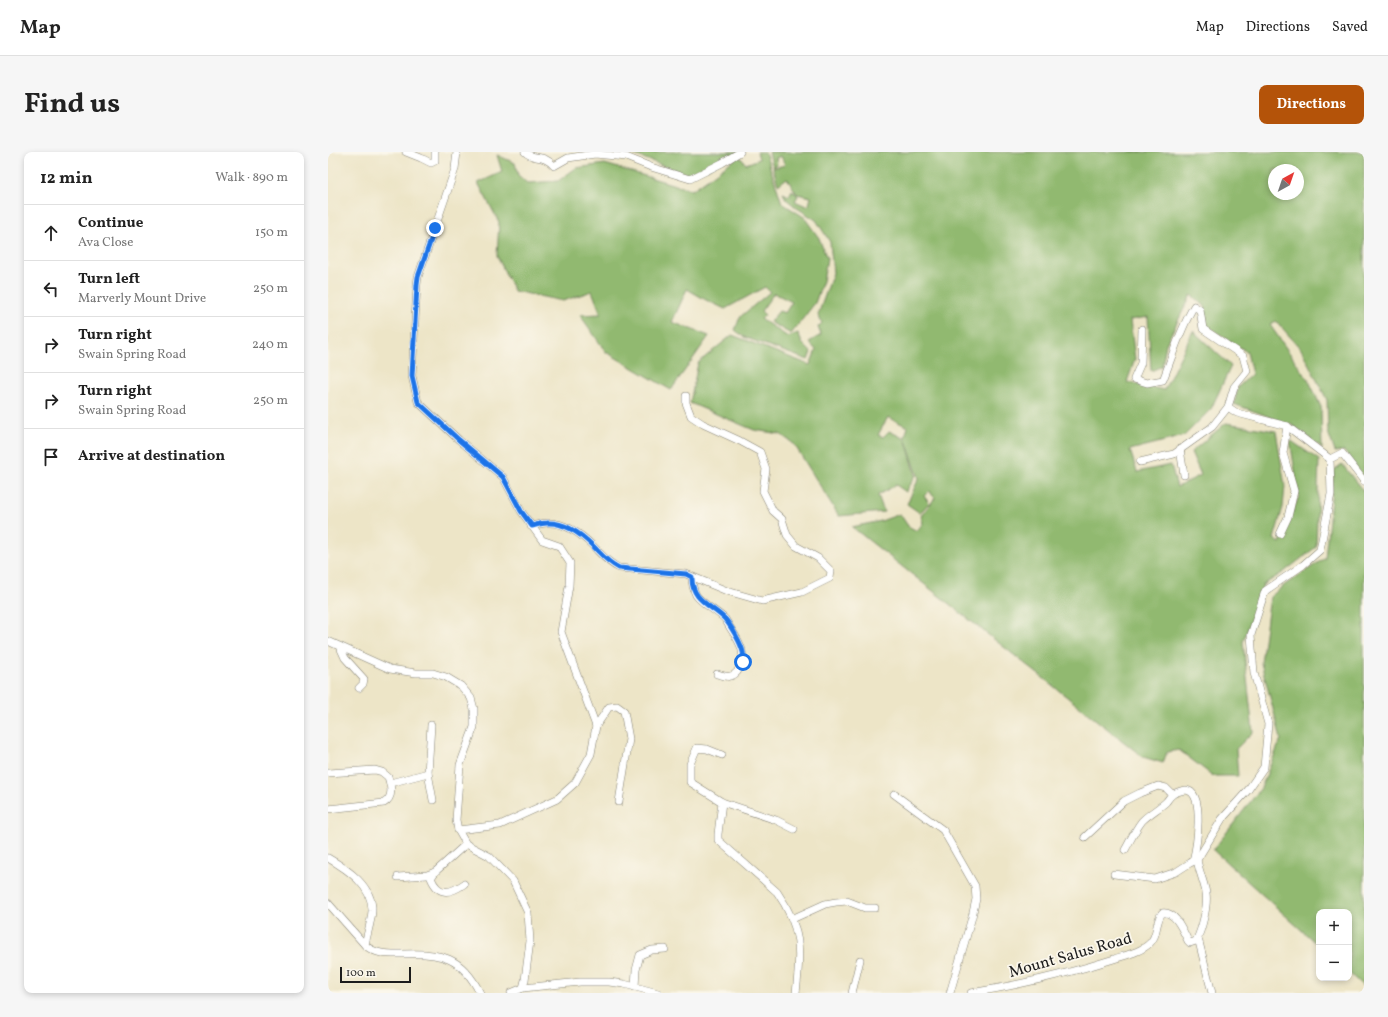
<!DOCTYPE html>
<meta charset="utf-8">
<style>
:root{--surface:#fff;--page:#f6f6f6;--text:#222;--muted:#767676;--line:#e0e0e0;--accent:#b45309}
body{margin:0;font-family:Vollkorn,serif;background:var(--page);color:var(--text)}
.controls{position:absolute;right:12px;bottom:12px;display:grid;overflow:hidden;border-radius:8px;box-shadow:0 2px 6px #0003}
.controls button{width:36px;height:36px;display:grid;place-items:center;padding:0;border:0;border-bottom:1px solid var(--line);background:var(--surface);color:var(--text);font:20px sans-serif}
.compass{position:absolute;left:940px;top:12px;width:36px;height:36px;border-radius:50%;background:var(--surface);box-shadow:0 2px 6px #0003;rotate:40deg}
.scale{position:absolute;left:12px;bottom:10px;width:71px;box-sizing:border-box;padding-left:4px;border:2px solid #1c1c1c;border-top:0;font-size:11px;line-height:14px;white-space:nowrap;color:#1c1c1c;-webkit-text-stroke:3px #fbf7ec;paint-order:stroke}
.stop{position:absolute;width:12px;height:12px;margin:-9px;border:3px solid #1a73e8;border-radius:50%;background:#fff}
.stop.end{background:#1a73e8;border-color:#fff;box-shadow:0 1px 4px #0008}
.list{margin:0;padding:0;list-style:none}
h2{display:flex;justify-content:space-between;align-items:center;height:52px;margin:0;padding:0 16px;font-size:17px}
h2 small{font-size:13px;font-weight:400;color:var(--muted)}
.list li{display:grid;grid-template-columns:26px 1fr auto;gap:12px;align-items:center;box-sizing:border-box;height:56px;padding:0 16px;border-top:1px solid var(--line)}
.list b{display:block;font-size:15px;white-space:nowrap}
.list p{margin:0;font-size:13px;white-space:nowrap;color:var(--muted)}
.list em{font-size:13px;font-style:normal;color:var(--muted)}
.icon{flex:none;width:22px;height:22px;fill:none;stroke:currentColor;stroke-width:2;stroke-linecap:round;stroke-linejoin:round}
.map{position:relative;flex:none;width:1036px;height:841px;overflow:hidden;border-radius:8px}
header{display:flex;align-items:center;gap:24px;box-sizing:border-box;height:56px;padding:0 20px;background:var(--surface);border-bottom:1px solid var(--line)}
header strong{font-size:19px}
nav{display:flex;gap:22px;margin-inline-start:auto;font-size:14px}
.intro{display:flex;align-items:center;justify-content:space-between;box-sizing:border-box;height:96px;padding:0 24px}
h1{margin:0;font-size:28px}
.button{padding:10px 18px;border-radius:8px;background:var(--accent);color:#fff;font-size:14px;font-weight:700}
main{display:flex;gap:24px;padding:0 24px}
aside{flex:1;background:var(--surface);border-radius:8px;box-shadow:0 2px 6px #0003}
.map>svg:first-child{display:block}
</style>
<header>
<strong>Map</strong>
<nav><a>Map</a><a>Directions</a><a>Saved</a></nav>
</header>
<div class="intro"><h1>Find us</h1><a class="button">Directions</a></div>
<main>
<aside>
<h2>12 min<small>Walk · 890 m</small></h2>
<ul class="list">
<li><svg class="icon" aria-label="ahead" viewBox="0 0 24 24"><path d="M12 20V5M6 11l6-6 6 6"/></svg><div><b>Continue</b><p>Ava Close</p></div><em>150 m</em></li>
<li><svg class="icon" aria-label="left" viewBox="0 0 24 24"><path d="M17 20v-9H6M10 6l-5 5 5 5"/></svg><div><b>Turn left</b><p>Marverly Mount Drive</p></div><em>250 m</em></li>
<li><svg class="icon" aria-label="right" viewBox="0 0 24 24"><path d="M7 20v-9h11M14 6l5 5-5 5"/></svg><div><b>Turn right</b><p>Swain Spring Road</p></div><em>240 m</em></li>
<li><svg class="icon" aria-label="right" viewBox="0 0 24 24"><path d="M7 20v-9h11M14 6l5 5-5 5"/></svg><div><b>Turn right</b><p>Swain Spring Road</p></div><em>250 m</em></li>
<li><svg class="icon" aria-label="arrive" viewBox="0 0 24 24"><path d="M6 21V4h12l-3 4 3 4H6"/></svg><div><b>Arrive at destination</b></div></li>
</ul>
</aside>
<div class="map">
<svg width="1036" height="841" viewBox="0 0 1036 841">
<rect width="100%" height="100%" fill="#fbf7ec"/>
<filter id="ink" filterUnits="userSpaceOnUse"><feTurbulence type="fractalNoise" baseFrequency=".025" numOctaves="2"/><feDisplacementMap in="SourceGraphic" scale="8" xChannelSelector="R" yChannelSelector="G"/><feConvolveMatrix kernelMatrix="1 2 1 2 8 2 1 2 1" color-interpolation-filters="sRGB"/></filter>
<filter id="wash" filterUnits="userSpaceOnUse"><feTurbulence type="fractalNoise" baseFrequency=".012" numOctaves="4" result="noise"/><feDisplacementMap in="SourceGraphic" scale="16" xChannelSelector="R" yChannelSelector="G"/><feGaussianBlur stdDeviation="0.9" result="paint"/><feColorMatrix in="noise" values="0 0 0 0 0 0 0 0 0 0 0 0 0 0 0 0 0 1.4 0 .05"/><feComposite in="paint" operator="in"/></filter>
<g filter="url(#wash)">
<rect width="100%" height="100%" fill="#ede5c7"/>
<g fill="#91b96f" stroke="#566a46" fill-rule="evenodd">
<path d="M 299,0 L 412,0 L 378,17 L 360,23 Z"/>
<path d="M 429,0 L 437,0 L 454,51 L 476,65 L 491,86 L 499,107 L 495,129 L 487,151 L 463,182 L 442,170 L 451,159 L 457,161 L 464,150 L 446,141 L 433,159 L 437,163 L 433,167 L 460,185 L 470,181 L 474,191 L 483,200 L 480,208 L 416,185 L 407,178 L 412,165 L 442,140 L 437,135 L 397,157 L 378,148 L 359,137 L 344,170 L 381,184 L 343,238 L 278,200 L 252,163 L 273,162 L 264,139 L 235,149 L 186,139 L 169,104 L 171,70 L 150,31 L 174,20 L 169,3 L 187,11 L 190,23 L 199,31 L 230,29 L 248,16 L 277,12 L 364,38 L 411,4 L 418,12 L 431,7 Z"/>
<path d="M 441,0 L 1036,0 L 1036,326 L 1016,299 L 1007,300 L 1000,280 L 999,248 L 973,197 L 948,169 L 942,173 L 981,229 L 993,255 L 994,297 L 964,273 L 906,252 L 910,235 L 924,222 L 919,200 L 879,174 L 877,154 L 863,143 L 838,192 L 834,214 L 823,219 L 820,165 L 802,168 L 807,207 L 799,230 L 836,238 L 865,179 L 903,214 L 883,257 L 856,284 L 802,298 L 809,320 L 843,313 L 849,335 L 873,323 L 863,300 L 898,271 L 948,279 L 957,334 L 955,355 L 946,387 L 952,391 L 971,344 L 962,288 L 991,308 L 988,395 L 956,420 L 935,433 L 915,490 L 925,580 L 908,597 L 910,624 L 885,624 L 851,598 L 839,600 L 835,611 L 815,605 L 524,375 L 553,369 L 572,362 L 580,374 L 589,379 L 595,371 L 593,364 L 607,346 L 601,339 L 596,344 L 601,351 L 592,361 L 579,352 L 591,326 L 578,289 L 588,323 L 578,340 L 568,333 L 550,343 L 556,360 L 511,364 L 466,292 L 452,282 L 426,278 L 362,251 L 370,211 L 404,183 L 482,213 L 488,198 L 481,190 L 493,183 L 490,175 L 494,171 L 490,163 L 505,121 L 502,90 L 488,68 L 469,56 L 458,47 L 455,41 L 461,44 L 464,38 L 470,44 L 467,49 L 478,54 L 481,53 L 483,45 L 469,42 L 459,26 L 450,33 L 445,16 L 457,13 L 453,4 L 448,6 L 449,13 L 445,15 ZM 946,18 L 970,18 L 970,42 L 946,42 ZM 560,265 L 580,275 L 577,284 L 577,287 L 561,279 L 555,285 L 550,283 Z"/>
<path d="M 1014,312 L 1036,340 L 1036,835 L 1021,821 L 1021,760 L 991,760 L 991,794 L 885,698 L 933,636 L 953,587 L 933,511 L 942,445 L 958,432 L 997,406 L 1006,318 Z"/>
</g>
</g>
<g filter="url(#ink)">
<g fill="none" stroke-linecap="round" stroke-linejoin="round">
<g stroke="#848072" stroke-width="8">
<g id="minor">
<path d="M 78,0 L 93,6 L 103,11 L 107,9 L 107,0"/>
<path d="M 129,0 L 127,17 L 90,125 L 89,133 L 84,224 L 90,250 L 131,288 L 175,325 L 193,359 L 214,388 L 231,394 L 242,411 L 241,434 L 233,480 L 268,574 L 263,602 L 247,631 L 229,647 L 172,673 L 130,678 L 138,692 L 161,704 L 185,729 L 200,761 L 202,789 L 197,828 L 195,836"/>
<path d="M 197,0 C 206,9 215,1 226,14 L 240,6 L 267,2 L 298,5 L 323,15 L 362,27 L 394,11 L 412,0"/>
<path d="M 814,177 L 813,211 L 806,227 L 819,231 L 835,228 C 845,203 852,177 866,154 L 872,158 L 875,177 L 915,204 L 919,219 L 906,235 L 900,255 L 909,261 L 959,274 L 1002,307"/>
<path d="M 852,297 L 856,323"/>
<path d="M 812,310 L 846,302 L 884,275 L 900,255"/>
<path d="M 203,374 C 208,373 214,371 219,371 C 236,370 253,382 265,394 C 274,403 279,410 291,416 L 358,422 L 399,439 L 434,449 L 474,440 L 502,426 L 503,419 L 490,406 L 468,394 L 459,383 L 454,367 L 445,359 L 435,339 L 438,317 L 432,300 L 412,289 L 375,272 L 363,264 L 358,251 L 358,244"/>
<path d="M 952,382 L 960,365 L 966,339 L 955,301 L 959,274"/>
<path d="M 364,425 C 364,432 365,437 368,443 C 374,452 389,459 397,467 C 399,470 401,474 403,477 C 412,490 421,505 409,520 C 403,527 397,524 389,522"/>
<path d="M 0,489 L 62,517 L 88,521 L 105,521 L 118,525 L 133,534 L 143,546 L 146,557 L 146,575 L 132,613 L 128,668 L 130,678"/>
<path d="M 12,495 L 17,506 L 36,527 L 35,532 L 31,536"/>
<path d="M 103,573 L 100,621 L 105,648"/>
<path d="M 268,574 L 281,555 L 289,554 L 296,559 L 301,587 L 291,650"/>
<path d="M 394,603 L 379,597 L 369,596 L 362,612 L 362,630 L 394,650 L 448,668 L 466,677"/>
<path d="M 0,621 L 47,618 L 54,620 L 60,625 C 63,634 66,645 56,651 L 0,657"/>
<path d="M 62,631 L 100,621"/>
<path d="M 566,642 L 615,678 L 647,734 L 648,747 L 644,765 L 622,841"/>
<path d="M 394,650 L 390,682 L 390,688 L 449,740 C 474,776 473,799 468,841"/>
<path d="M 757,685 L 796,649 L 812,641 L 830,634 L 838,636 L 844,642"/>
<path d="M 797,698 C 802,689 807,678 814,669 C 821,662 830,657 838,650 C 840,648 841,645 844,643 C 846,641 854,638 858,638 C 878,640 868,697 865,709"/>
<path d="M 0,706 C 19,717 45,734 44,759 C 43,771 39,782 37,793 C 48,803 61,802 75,802 C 113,800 134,805 152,841"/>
<path d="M 107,720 L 103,726 C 111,745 123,741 136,732"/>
<path d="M 786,722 L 827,727 L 848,720 L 862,711 L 869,708"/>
<path d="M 70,725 L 99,723 L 107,720 L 138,692"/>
<path d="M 0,751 L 37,793"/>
<path d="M 464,767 L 497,752 L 508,750 L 519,749 L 537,756 L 547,756"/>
<path d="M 870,786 L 884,841"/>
<path d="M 307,835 L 308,818 L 312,803 L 324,798 L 337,797"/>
<path d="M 183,841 L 195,836 L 252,830 L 281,830 L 296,832 L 330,841"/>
<path d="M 524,841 L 532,808"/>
<path d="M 643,841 C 691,833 739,822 786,807 C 798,803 813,800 822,791 C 830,784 827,770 834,761 C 848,759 855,779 860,789 L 862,791 L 868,789 C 874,777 880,754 878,741 C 876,730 871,719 869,708 L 894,667 L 920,638 L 936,615 L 940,572 L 926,521 L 923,483 L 937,439 L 975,413 L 992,398 L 1003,342 L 1002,307 L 1014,301 L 1036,329"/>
</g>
</g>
<use href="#minor" stroke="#fff" stroke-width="7"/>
</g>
</g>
<g fill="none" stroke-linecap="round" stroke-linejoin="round" filter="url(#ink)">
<path stroke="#1a73e8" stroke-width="5" d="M 107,76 L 90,125 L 89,133 L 84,224 L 90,250 L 131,288 L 175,325 L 193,359 L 204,374 C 208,373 214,371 219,371 C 236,370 253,382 265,394 C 274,403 279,410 291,416 L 358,422 L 364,425 C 363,448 383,453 397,467 C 403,474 413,491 415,500 C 416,503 415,507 415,510"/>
</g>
<g text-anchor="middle" stroke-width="3.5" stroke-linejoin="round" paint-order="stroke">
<g font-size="16" fill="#1c1c1c" stroke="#fbf7ec">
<text transform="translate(742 802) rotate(-16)" y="6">Mount Salus Road</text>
</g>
</g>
</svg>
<div class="controls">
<button>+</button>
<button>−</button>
</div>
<svg class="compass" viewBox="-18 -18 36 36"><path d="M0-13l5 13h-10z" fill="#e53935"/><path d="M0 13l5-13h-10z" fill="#767676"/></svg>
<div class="scale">100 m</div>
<div class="stop" style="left:415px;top:510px"></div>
<div class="stop end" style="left:107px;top:76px"></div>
</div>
</main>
